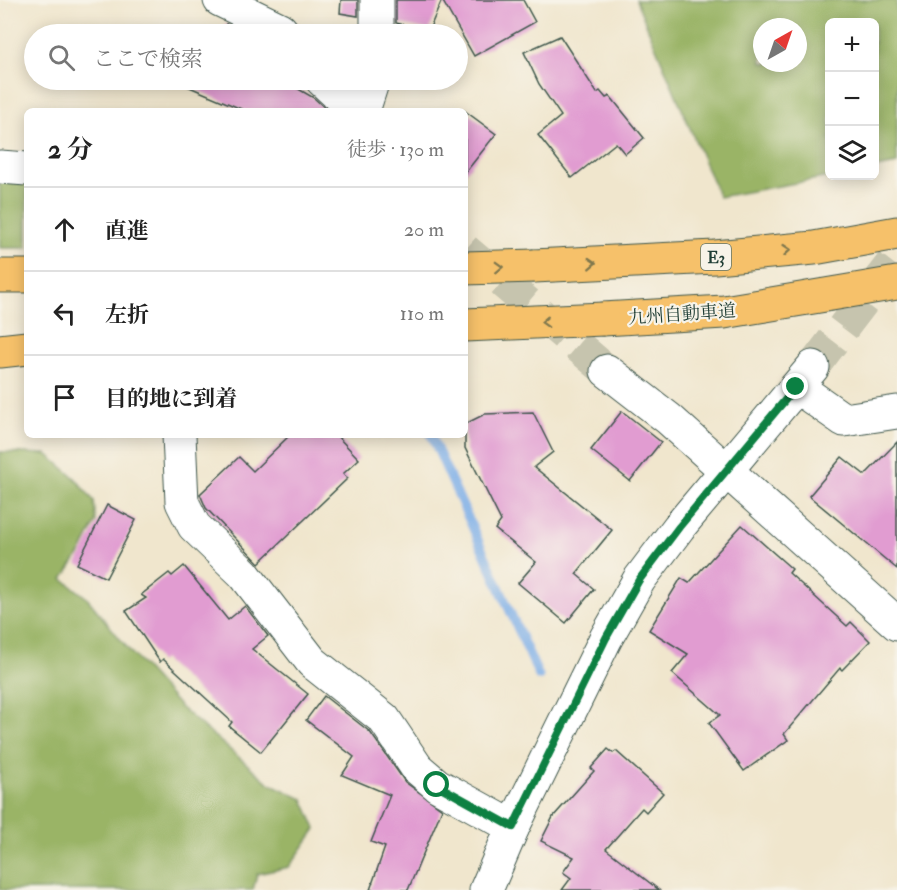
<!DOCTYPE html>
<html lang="ja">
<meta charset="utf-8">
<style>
:root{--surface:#fff;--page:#f6f6f6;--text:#222;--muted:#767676;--line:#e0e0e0}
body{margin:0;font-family:"IM FELL Double Pica","Noto Serif JP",serif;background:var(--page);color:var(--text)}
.controls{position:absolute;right:18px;top:18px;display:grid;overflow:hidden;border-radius:9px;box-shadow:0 3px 15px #0003}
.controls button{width:54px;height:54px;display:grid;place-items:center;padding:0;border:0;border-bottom:2px solid var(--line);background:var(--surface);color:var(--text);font:30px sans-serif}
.compass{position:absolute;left:753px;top:18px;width:54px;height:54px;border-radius:50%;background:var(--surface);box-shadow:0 3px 15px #0003;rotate:40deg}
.stop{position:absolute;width:18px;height:18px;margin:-14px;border:4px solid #0b8043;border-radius:50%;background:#fff}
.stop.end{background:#0b8043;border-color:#fff;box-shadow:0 2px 6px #0008}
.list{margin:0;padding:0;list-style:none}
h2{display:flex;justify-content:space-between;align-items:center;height:78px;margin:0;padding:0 24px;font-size:26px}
h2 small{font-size:20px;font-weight:400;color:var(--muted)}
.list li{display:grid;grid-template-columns:39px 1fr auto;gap:18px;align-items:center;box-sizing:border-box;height:84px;padding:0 24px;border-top:2px solid var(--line)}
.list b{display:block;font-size:22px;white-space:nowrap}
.list em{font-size:20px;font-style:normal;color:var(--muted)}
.icon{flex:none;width:33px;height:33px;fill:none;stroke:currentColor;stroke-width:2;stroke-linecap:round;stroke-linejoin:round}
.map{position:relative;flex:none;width:897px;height:890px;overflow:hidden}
.search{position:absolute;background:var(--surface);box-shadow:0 3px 15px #0003;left:24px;top:24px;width:444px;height:66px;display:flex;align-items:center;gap:15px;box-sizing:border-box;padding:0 21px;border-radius:33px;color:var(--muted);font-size:22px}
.panel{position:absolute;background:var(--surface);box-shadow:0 3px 15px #0003;left:24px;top:108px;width:444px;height:330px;border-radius:9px}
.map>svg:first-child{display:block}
</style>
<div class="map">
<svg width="897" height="890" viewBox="0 0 897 890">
<rect width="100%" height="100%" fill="#f7f3e8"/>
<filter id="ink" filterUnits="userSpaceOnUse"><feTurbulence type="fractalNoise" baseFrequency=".0167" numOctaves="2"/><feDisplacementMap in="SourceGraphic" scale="12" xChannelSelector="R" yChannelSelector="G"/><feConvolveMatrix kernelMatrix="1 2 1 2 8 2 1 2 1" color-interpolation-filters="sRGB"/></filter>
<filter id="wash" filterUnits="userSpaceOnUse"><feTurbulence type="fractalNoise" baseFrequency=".008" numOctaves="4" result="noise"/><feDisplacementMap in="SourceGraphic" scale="24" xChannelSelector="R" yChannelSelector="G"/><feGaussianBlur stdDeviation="1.35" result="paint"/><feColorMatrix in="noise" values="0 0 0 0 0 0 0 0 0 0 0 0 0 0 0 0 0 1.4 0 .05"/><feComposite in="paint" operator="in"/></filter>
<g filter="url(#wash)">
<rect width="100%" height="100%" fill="#f0e6cd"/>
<g fill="#9ab466" stroke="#5c784d" stroke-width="1.5" fill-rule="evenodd">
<path d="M 636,0 L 897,0 L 897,164 L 875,168 L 874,22 L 830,22 L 830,176 L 834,176 L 719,197 ZM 762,27 L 798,27 L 798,63 L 762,63 Z"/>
<path d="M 0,181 L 27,182 L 27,248 L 0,248 Z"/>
<path d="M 0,452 L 47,454 L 75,478 L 94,501 L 96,522 L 81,552 L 63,579 L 87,598 L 129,650 L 180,707 L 269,783 L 303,799 L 316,829 L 289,867 L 257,874 L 253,890 L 0,890 Z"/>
</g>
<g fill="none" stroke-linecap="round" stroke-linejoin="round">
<path stroke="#7cade7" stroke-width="9" d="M 431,435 L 539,676"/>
</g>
<g id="blocks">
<g fill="#e19cd1">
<path d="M 341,0 L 358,0 L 358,16 L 340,13 Z"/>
<path d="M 396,0 L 523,0 L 535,22 L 474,56 L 442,0 L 429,30 L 396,23 Z"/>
<path d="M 226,24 L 248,34 L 221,34 Z"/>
<path d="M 560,36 L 597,93 L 600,91 L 606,98 L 610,96 L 644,138 L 625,154 L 616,143 L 572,178 L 538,135 L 561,116 L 539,84 L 524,52 Z"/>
<path d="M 173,80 L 283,80 L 314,98 L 328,111 L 246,111 Z"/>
<path d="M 465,111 L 496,134 L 465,173 Z"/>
<path d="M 622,411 L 661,442 L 630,481 L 591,450 Z"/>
<path d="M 533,412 L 553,452 L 534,467 L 612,530 L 576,574 L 594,589 L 566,623 L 518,583 L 536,562 L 495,529 L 501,521 L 465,448 L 465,424 L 485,414 Z"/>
<path d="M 290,435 L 336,435 L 359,459 L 343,474 L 348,478 L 259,563 L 206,508 L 200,494 L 239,457 L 253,471 Z"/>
<path d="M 897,442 L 897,569 L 809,496 L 842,457 L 865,475 Z"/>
<path d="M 107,505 L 136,520 L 106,578 L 77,564 Z"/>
<path d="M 742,525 L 792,569 L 789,573 L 847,626 L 851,622 L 870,641 L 842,670 L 840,668 L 784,734 L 788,740 L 744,771 L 709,723 L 720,715 L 672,673 L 688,654 L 649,630 L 681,578 L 689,583 Z"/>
<path d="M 184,566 L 228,620 L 245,606 L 268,636 L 252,649 L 308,694 L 261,752 L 229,726 L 232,722 L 163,659 L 160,662 L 126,611 L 146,598 L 141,595 L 169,573 L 172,576 Z"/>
<path d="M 324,696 L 370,732 L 405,782 L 442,809 L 408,890 L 370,890 L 385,847 L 371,842 L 390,795 L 342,775 L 354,757 L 306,720 Z"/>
<path d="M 608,749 L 613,753 L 616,751 L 663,793 L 646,812 L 642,808 L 606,849 L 659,890 L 562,890 L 571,878 L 563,872 L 574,857 L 541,841 L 553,817 L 594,771 L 591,768 Z"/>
</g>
</g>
</g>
<g filter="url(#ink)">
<use href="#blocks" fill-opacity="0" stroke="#3e564b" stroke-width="1.5"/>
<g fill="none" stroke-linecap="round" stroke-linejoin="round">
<g stroke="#c6c4ae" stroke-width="33" stroke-dasharray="33 16" stroke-linecap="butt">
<path d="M 465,250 L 607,371"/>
<path d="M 813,367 L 897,257"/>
</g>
<g stroke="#3e564b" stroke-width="35">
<g id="minor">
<path d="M 220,0 L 280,29 L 284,34"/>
<path d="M 377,34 L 377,0"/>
<path d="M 322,80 L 355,111"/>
<path d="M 363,111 L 373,80"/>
<path d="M 0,167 L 27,169"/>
<path d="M 607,371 L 669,419 L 897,624"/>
<path d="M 797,387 L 844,420 L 897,412"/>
<path d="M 179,435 L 182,502 L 194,526 L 244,574 L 312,662 L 384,719 L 417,768 L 437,785 L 513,827"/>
<path d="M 486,890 L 513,827 L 606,638 L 639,580 L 679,527 L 813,367"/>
</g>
</g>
<g stroke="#3e564b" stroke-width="35">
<g id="highway">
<path d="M 534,266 L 715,257 L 814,248 L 897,233"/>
<path d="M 0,276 L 27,276"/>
<path d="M 603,319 L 724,312 L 897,283"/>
<path d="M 0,351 L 27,348"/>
</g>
</g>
<use href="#minor" stroke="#fff" stroke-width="33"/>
<use href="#highway" stroke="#f6c16b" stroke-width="33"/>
<g stroke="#3e564b" stroke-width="35" stroke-linecap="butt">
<g id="highway-bridge">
<path d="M 465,268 L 534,266"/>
<path d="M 465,325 L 603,319"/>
</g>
</g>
<use href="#highway-bridge" stroke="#f6c16b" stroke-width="33"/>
</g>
<defs><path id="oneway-chevron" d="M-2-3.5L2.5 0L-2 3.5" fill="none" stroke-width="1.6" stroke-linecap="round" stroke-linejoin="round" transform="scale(1.5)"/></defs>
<g stroke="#80784d">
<use href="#oneway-chevron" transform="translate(787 250) rotate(-5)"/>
<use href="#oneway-chevron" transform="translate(592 263) rotate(-3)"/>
<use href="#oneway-chevron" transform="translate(499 267) rotate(-2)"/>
<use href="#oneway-chevron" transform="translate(545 322) rotate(178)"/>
</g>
</g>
<g fill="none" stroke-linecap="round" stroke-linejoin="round" filter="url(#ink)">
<path stroke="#0b8043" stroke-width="8" d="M 437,785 L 513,827 L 606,638 L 639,580 L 679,527 L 796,387"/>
</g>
<g text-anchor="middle" stroke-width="4.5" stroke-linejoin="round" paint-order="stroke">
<rect fill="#f7f3e8" stroke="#60746a" stroke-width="1.5" x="701" y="244" width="30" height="26" rx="4.5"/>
<g font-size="16" font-weight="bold" fill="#1f3d34">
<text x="716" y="263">E3</text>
</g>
<g font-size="18" fill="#1f3d34" stroke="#f7f3e8">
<text transform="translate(682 314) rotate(-4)" y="6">九州自動車道</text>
</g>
</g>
</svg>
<div class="controls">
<button>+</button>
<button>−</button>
<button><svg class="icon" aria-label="layers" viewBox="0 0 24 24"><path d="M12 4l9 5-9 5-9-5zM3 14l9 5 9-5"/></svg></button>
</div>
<svg class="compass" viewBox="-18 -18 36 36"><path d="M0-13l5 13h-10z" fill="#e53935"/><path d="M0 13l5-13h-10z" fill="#767676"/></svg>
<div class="stop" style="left:437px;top:785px"></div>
<div class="stop end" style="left:796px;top:387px"></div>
<div class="search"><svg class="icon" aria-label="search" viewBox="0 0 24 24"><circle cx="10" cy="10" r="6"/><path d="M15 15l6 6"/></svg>ここで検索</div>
<section class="panel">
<h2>2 分<small>徒歩 · 130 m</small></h2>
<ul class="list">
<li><svg class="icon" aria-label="ahead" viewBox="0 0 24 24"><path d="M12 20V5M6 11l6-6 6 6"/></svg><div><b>直進</b></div><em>20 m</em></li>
<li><svg class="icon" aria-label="left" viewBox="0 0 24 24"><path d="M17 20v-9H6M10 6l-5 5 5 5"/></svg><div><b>左折</b></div><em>110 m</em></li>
<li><svg class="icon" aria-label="arrive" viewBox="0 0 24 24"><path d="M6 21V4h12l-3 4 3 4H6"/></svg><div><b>目的地に到着</b></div></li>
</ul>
</section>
</div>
